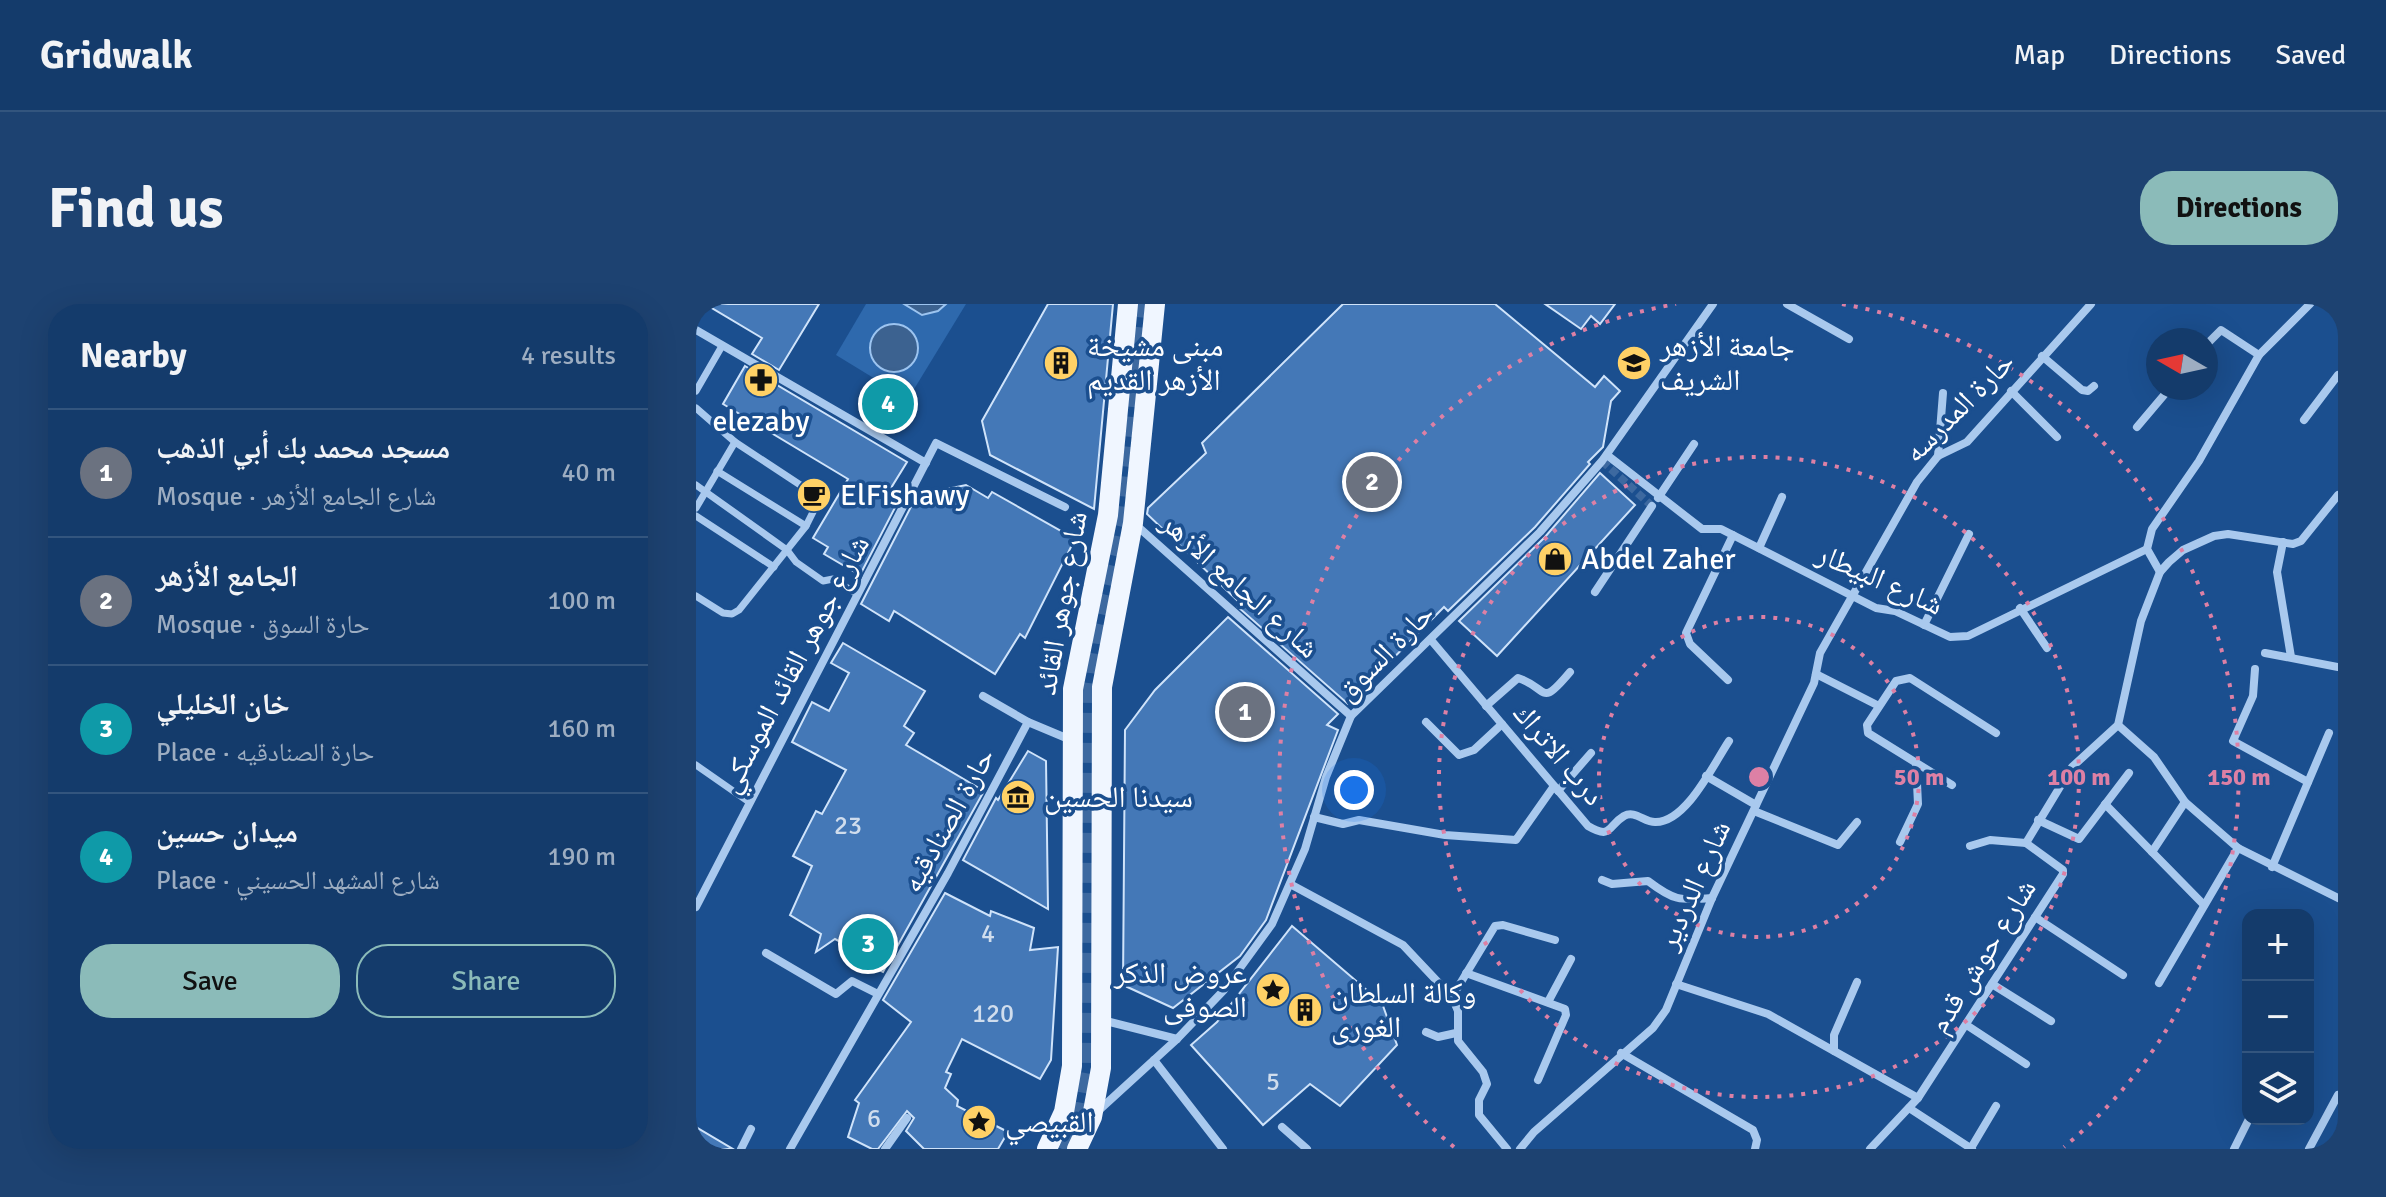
<!DOCTYPE html>
<meta charset="utf-8">
<style>
:root{--surface:#143b6b;--page:#1d4271;--text:#f1f3f6;--muted:#9dadc1;--line:#33557e;--accent:#8bbbb9}
body{margin:0;font-family:Signika,"Noto Naskh Arabic",sans-serif;background:var(--page);color:var(--text)}
.controls{position:absolute;right:24px;bottom:24px;display:grid;overflow:hidden;border-radius:16px;box-shadow:0 8px 32px #0002}
.controls button{width:72px;height:72px;display:grid;place-items:center;padding:0;border:0;border-bottom:2px solid var(--line);background:var(--surface);color:var(--text);font:40px sans-serif}
.compass{position:absolute;left:1450px;top:24px;width:72px;height:72px;border-radius:50%;background:var(--surface);box-shadow:0 8px 32px #0002;rotate:279deg}
.you{position:absolute;left:658px;top:486px;width:28px;height:28px;margin:-20px;border:6px solid #fff;border-radius:50%;background:#1a73e8;box-shadow:0 0 0 12px #1a73e833}
.badge{display:grid;place-items:center;width:52px;height:52px;border-radius:50%;background:var(--accent);color:#fff;font-size:26px;font-weight:700}
.pin{position:absolute;translate:-50% -50%;border:4px solid #fff;box-shadow:0 2px 8px #0006}
.list{margin:0;padding:0;list-style:none}
h2{display:flex;justify-content:space-between;align-items:center;height:104px;margin:0;padding:0 32px;font-size:34px}
h2 small{font-size:26px;font-weight:400;color:var(--muted)}
.list li{display:grid;grid-template-columns:52px 1fr auto;gap:24px;align-items:center;box-sizing:border-box;height:128px;padding:0 32px;border-top:2px solid var(--line)}
.list b{display:block;font-size:30px;white-space:nowrap}
.list p{margin:0;font-size:26px;white-space:nowrap;color:var(--muted)}
.list em{font-size:26px;font-style:normal;color:var(--muted)}
.actions{display:flex;gap:16px;padding:24px 32px}
.actions a{flex:1;padding:18px 0;border:2px solid var(--accent);border-radius:32px;text-align:center;font-size:28px;color:var(--accent)}
.actions .main{background:var(--accent);color:#111}
.icon{flex:none;width:44px;height:44px;fill:none;stroke:currentColor;stroke-width:2;stroke-linecap:round;stroke-linejoin:round}
.map{position:relative;flex:none;width:1642px;height:845px;overflow:hidden;border-radius:32px}
header{display:flex;align-items:center;gap:48px;box-sizing:border-box;height:112px;padding:0 40px;background:var(--surface);border-bottom:2px solid var(--line)}
header strong{font-size:38px}
nav{display:flex;gap:44px;margin-inline-start:auto;font-size:28px}
.intro{display:flex;align-items:center;justify-content:space-between;box-sizing:border-box;height:192px;padding:0 48px}
h1{margin:0;font-size:56px}
.button{padding:20px 36px;border-radius:32px;background:var(--accent);color:#111;font-size:28px;font-weight:700}
main{display:flex;gap:48px;padding:0 48px}
aside{flex:1;background:var(--surface);border-radius:32px;box-shadow:0 8px 32px #0002}
.map>svg:first-child{display:block}
</style>
<header>
<strong>Gridwalk</strong>
<nav><a>Map</a><a>Directions</a><a>Saved</a></nav>
</header>
<div class="intro"><h1>Find us</h1><a class="button">Directions</a></div>
<main>
<aside>
<h2>Nearby<small>4 results</small></h2>
<ul class="list">
<li><span class="badge" style="background:#6b7280">1</span><div><b>مسجد محمد بك أبي الذهب</b><p>Mosque · شارع الجامع الأزهر</p></div><em>40 m</em></li>
<li><span class="badge" style="background:#6b7280">2</span><div><b>الجامع الأزهر</b><p>Mosque · حارة السوق</p></div><em>100 m</em></li>
<li><span class="badge" style="background:#0f9aa8">3</span><div><b>خان الخليلي</b><p>Place · حارة الصنادقيه</p></div><em>160 m</em></li>
<li><span class="badge" style="background:#0f9aa8">4</span><div><b>ميدان حسين</b><p>Place · شارع المشهد الحسيني</p></div><em>190 m</em></li>
</ul>
<div class="actions"><a class="main">Save</a><a>Share</a></div>
</aside>
<div class="map">
<svg width="1642" height="845" viewBox="0 0 1642 845">
<rect width="100%" height="100%" fill="#1b4f8f"/>
<path fill="#2e69ad" d="M 170,0 L 270,0 L 212,95 L 140,51 Z"/>
<g fill="#3c6290" stroke="#9cc4f0" stroke-width="2">
<path d="M 208,0 L 250,0 L 242,7 L 226,11 Z"/>
<circle cx="198" cy="44" r="24"/>
</g>
<g fill="#4478b7" stroke="#cfe3fa" stroke-width="2">
<path d="M 9,0 L 123,0 L 83,66 L 56,50 L 66,34 Z"/>
<path d="M 352,0 L 417,0 L 398,205 L 294,151 L 286,117 Z"/>
<path d="M 647,0 L 799,0 L 899,83 L 908,72 L 924,87 L 915,97 L 907,143 L 892,158 L 894,160 L 839,223 L 752,307 L 748,303 L 652,400 L 542,303 L 545,300 L 451,210 L 452,204 L 510,149 L 506,139 Z"/>
<path d="M 849,0 L 919,0 L 904,20 L 895,12 L 885,25 Z"/>
<path d="M 49,62 L 211,158 L 187,197 L 204,194 L 164,271 L 128,250 L 132,243 L 117,234 L 152,175 L 27,100 Z"/>
<path d="M 904,169 L 939,201 L 801,352 L 763,317 L 849,233 Z"/>
<path d="M 270,181 L 292,194 L 296,188 L 379,235 L 329,334 L 324,330 L 299,370 L 198,307 L 193,317 L 165,300 L 221,191 Z"/>
<path d="M 532,313 L 642,410 L 631,421 L 642,426 L 570,616 L 544,652 L 477,704 L 427,681 L 429,426 L 459,386 Z"/>
<path d="M 147,339 L 229,387 L 208,422 L 218,429 L 210,441 L 288,487 L 187,668 L 173,661 L 177,655 L 139,635 L 120,648 L 125,630 L 94,611 L 116,562 L 97,552 L 120,507 L 126,510 L 150,466 L 96,438 L 116,398 L 133,407 L 153,369 L 135,359 Z"/>
<path d="M 332,447 L 350,457 L 352,605 L 267,556 L 300,494 L 302,496 Z"/>
<path d="M 249,589 L 294,612 L 295,607 L 338,624 L 334,646 L 362,643 L 355,756 L 344,775 L 266,735 L 250,768 L 255,770 L 249,784 L 262,796 L 261,802 L 312,828 L 302,845 L 228,845 L 210,827 L 218,814 L 211,807 L 182,845 L 176,845 L 152,833 L 163,799 L 159,796 L 215,718 L 187,696 Z"/>
<path d="M 596,622 L 686,699 L 701,741 L 644,802 L 614,780 L 567,821 L 495,741 L 521,718 Z"/>
<path d="M 0,823 L 37,845 L 0,845 Z"/>
</g>
<g fill="none" stroke-linecap="round" stroke-linejoin="round">
<path stroke="#3d69a0" stroke-width="8" stroke-dasharray="8 4" stroke-linecap="butt" d="M 906,157 L 956,202"/>
<path stroke="#3d69a0" stroke-width="20" stroke-dasharray="20 10" stroke-linecap="butt" d="M 366,845 L 381,810 L 390,762 L 392,383 L 400,323 L 426,212 L 446,0"/>
<g stroke="#a9c9ee" stroke-width="7">
<path d="M 0,87 L 26,42"/>
<path d="M 0,104 L 39,138 L 124,194 L 110,222 L 43,306 L 36,310 L 27,309 L 0,292"/>
<path d="M 21,167 L 110,222"/>
<path d="M 0,181 L 91,246 L 100,258 L 127,277 L 137,275 L 161,290"/>
<path d="M 0,204 L 39,138"/>
<path d="M 0,212 L 78,263"/>
<path d="M 0,461 L 53,498"/>
</g>
<g stroke="#a9c9ee" stroke-width="8">
<path d="M 1091,0 L 1153,35"/>
<path d="M 0,26 L 230,159"/>
<path d="M 1510,41 L 1525,26 L 1563,51"/>
<path d="M 1346,52 L 1386,86 L 1392,87 L 1398,82"/>
<path d="M 1315,87 L 1361,133"/>
<path d="M 1608,116 L 1642,71"/>
<path d="M 1441,123 L 1474,84"/>
<path d="M 911,151 L 1006,225 L 1025,225 L 1180,304 L 1199,307 L 1254,333 L 1272,332 L 1451,245"/>
<path d="M 1242,152 L 1247,89"/>
<path d="M 962,194 L 998,140"/>
<path d="M 440,221 L 655,412"/>
<path d="M 1587,238 L 1581,268 L 1595,353"/>
<path d="M 1063,244 L 1086,193"/>
<path d="M 1464,268 L 1451,245 L 1456,225 L 1503,157 L 1563,51 L 1614,0"/>
<path d="M 899,288 L 956,202"/>
<path d="M 1324,304 L 1351,344"/>
<path d="M 1228,321 L 1273,230"/>
<path d="M 735,336 L 892,522 C 916,536 911,522 928,512 C 939,506 948,518 959,518 C 990,519 1017,461 1033,437"/>
<path d="M 1569,349 L 1642,363"/>
<path d="M 1559,365 L 1557,392 L 1537,437 L 1612,478"/>
<path d="M 1120,370 L 1183,402"/>
<path d="M 1032,376 L 994,340 L 990,329 L 1037,231"/>
<path d="M 287,392 L 332,418 L 375,436"/>
<path d="M 790,402 L 822,374 C 853,384 843,405 874,368"/>
<path d="M 730,418 L 763,451 L 778,446 L 806,420"/>
<path d="M 1422,421 L 1458,453 L 1489,498 L 1542,544 L 1642,594"/>
<path d="M 1010,472 L 1060,501"/>
<path d="M 1256,481 L 1172,429 L 1171,421 L 1200,377 L 1214,374 L 1300,429"/>
<path d="M 862,487 L 895,449"/>
<path d="M 1409,500 L 1508,601"/>
<path d="M 1058,507 L 1142,541 L 1161,518"/>
<path d="M 618,513 L 647,520 L 663,516 L 749,531 L 820,536 L 858,482"/>
<path d="M 1342,516 L 1383,535 L 1433,469"/>
<path d="M 1204,538 L 1222,500 L 1220,459"/>
<path d="M 1274,542 L 1294,536 L 1330,539"/>
<path d="M 1456,548 L 1489,498"/>
<path d="M 1576,563 L 1633,429"/>
<path d="M 906,576 L 916,580 L 952,577 C 977,596 983,597 1016,594"/>
<path d="M 594,580 L 707,641 L 756,693 L 762,707 L 762,737 L 787,768 L 791,780 L 783,796 L 783,811 L 811,845"/>
<path d="M 0,603 L 240,139 L 369,203"/>
<path d="M 1339,613 L 1427,671"/>
<path d="M 70,649 L 140,690 L 156,677 L 182,690"/>
<path d="M 770,669 L 869,705 L 870,711 L 842,776"/>
<path d="M 1161,678 L 1138,731 L 1138,747 L 1222,794"/>
<path d="M 1463,679 L 1542,544"/>
<path d="M 980,680 L 1072,710 L 1138,747"/>
<path d="M 1296,680 L 1355,717"/>
<path d="M 756,693 L 799,622 L 807,621 L 859,636"/>
<path d="M 852,698 L 875,655"/>
<path d="M 406,716 L 481,735"/>
<path d="M 1272,722 L 1330,760"/>
<path d="M 730,728 L 742,733 L 760,729"/>
<path d="M 925,749 L 1057,826 L 1061,836 L 1059,845"/>
<path d="M 458,756 L 527,845"/>
<path d="M 1213,804 L 1276,845"/>
<path d="M 401,808 L 481,735 L 528,686 L 576,620 L 609,545 L 630,473 L 655,412 L 844,228 L 906,157 L 1017,0"/>
<path d="M 586,823 L 611,845"/>
<path d="M 1275,844 L 1300,802"/>
<path d="M 45,845 L 55,825"/>
<path d="M 94,845 L 252,569 L 332,418"/>
<path d="M 189,845 L 211,814"/>
<path d="M 824,845 L 838,828 L 957,724 L 970,706 L 1016,594 L 1118,379 L 1124,349 L 1221,178 L 1242,152 L 1271,138 L 1395,0"/>
<path d="M 1174,845 L 1222,794 L 1367,570 L 1367,566 L 1330,539 L 1376,463 L 1422,421 L 1445,317 L 1464,268 L 1473,258 L 1487,246 L 1518,232 L 1532,230 L 1597,240 L 1605,237 L 1642,191"/>
<path d="M 1538,845 L 1553,815"/>
<path d="M 1613,845 L 1642,791"/>
</g>
<g stroke="#f0f6ff" stroke-width="20">
<path d="M 351,845 L 368,808 L 376,762 L 377,385 L 412,211 L 432,0"/>
<path d="M 381,845 L 396,813 L 405,764 L 406,383 L 437,219 L 459,0"/>
</g>
</g>
<g fill="none" stroke="#dd80a5" stroke-width="4" stroke-dasharray="4 8">
<circle cx="1063" cy="473" r="160"/>
<circle cx="1063" cy="473" r="320"/>
<path d="M758 843A480 480 0 0 1 980 0M1146 0A480 480 0 0 1 1368 843"/>
</g>
<defs>
<g id="building-disc" transform="scale(1.8)"><circle r="9.5" fill="#ffd166" stroke="#1b4f8f"/><path d="M-4-6H4V6H1V3H-1V6H-4ZM-2.5-4.3h1.7v1.8h-1.7ZM.8-4.3h1.7v1.8H.8ZM-2.5-1h1.7V.8h-1.7ZM.8-1h1.7V.8H.8Z" fill="#111"/></g>
<g id="university-disc" transform="scale(1.8)"><circle r="9.5" fill="#ffd166" stroke="#1b4f8f"/><path d="M0-5L7-2L0 1L-7-2ZM-4 1L0 2.5L4 1V4Q0 6-4 4Z" fill="#111"/></g>
<g id="pharmacy-disc" transform="scale(1.8)"><circle r="9.5" fill="#ffd166" stroke="#1b4f8f"/><path d="M-2-6h4v4h4v4h-4v4h-4v-4h-4v-4h4Z" fill="#111"/></g>
<g id="cafe-disc" transform="scale(1.8)"><circle r="9.5" fill="#ffd166" stroke="#1b4f8f"/><path d="M-5.5-4.5H6V0H3Q3 3.5 0 3.5H-2.5Q-5.5 3.5-5.5 0ZM3-3.2v2h1.7v-2ZM-6 4.5H4V6H-6Z" fill="#111"/></g>
<g id="shop-disc" transform="scale(1.8)"><circle r="9.5" fill="#ffd166" stroke="#1b4f8f"/><path d="M-5-2.5h2.3a2.7 3.5 0 0 1 5.4 0H5L5.5 6h-11ZM-1.5-2.5h3a1.5 2.3 0 0 0-3 0Z" fill="#111"/></g>
<g id="museum-disc" transform="scale(1.8)"><circle r="9.5" fill="#ffd166" stroke="#1b4f8f"/><path d="M0-6L6-3V-2H-6V-3ZM-5-1h2V3h-2ZM-1-1h2V3h-2ZM3-1h2V3H3ZM-6 4H6V6H-6Z" fill="#111"/></g>
<g id="sight-disc" transform="scale(1.8)"><circle r="9.5" fill="#ffd166" stroke="#1b4f8f"/><path d="M0-6L1.8-2.2L6-1.7L2.9 1.2L3.7 5.4L0 3.3L-3.7 5.4L-2.9 1.2L-6-1.7L-1.8-2.2Z" fill="#111"/></g>
</defs>
<g fill-rule="evenodd">
<use href="#building-disc" x="365" y="59"/>
<use href="#university-disc" x="938" y="59"/>
<use href="#pharmacy-disc" x="65" y="76"/>
<use href="#cafe-disc" x="118" y="191"/>
<use href="#shop-disc" x="859" y="255"/>
<use href="#museum-disc" x="322" y="493"/>
<use href="#sight-disc" x="577" y="686"/>
<use href="#building-disc" x="609" y="706"/>
<use href="#sight-disc" x="283" y="818"/>
</g>
<g text-anchor="middle" stroke-width="7" stroke-linejoin="round" paint-order="stroke">
<g font-size="26" fill="#d0dded">
<text x="152" y="530">23</text>
<text x="292" y="638">4</text>
<text x="297" y="718">120</text>
<text x="577" y="786">5</text>
<text x="178" y="823">6</text>
</g>
<g font-size="30" fill="#fff" stroke="#1b4f8f" text-anchor="start">
<text x="391" y="52">مبنى مشيخة<tspan x="391" dy="34">الأزهر القديم</tspan></text>
<text x="964" y="52">جامعة الأزهر<tspan x="964" dy="34">الشريف</tspan></text>
<text x="65" y="127" text-anchor="middle">elezaby</text>
<text x="144" y="201">ElFishawy</text>
<text x="885" y="265">Abdel Zaher</text>
<text x="348" y="503">سيدنا الحسين</text>
<text x="551" y="679" text-anchor="end">عروض الذكر<tspan x="551" dy="34">الصوفى</tspan></text>
<text x="635" y="699">وكالة السلطان<tspan x="635" dy="34">الغورى</tspan></text>
<text x="309" y="828">القبيصي</text>
</g>
<g font-size="30" fill="#fff" stroke="#1b4f8f">
<text transform="translate(1263 103) rotate(-45)" y="10">حارة المدرسه</text>
<text transform="translate(1184 275) rotate(24)" y="10">شارع البيطار</text>
<text transform="translate(544 281) rotate(42)" y="10">شارع الجامع الأزهر</text>
<text transform="translate(365 299) rotate(-80)" y="10">شارع جوهر القائد</text>
<text transform="translate(689 348) rotate(-45)" y="10">حارة السوق</text>
<text transform="translate(98 360) rotate(-62)" y="10">شارع جوهر القائد الموسكي</text>
<text transform="translate(863 450) rotate(50)" y="10">درب الاتراك</text>
<text transform="translate(252 516) rotate(-61)" y="10">حارة الصنادقيه</text>
<text transform="translate(998 581) rotate(-66)" y="10">شارع الدردير</text>
<text transform="translate(1286 652) rotate(-58)" y="10">شارع حوش قدم</text>
</g>
</g>
<circle cx="1063" cy="473" r="12" fill="#dd80a5" stroke="#1b4f8f" stroke-width="4"/>
<g font-size="24" text-anchor="middle" font-weight="bold" fill="#dd80a5" stroke="#1b4f8f" stroke-width="7" stroke-linejoin="round" paint-order="stroke">
<text x="1223" y="481">50 m</text>
<text x="1383" y="481">100 m</text>
<text x="1543" y="481">150 m</text>
</g>
</svg>
<div class="controls">
<button>+</button>
<button>−</button>
<button><svg class="icon" aria-label="layers" viewBox="0 0 24 24"><path d="M12 4l9 5-9 5-9-5zM3 14l9 5 9-5"/></svg></button>
</div>
<svg class="compass" viewBox="-18 -18 36 36"><path d="M0-13l5 13h-10z" fill="#e53935"/><path d="M0 13l5-13h-10z" fill="#9dadc1"/></svg>
<div class="you"></div>
<div class="pin badge" style="left:549px;top:408px;background:#6b7280">1</div>
<div class="pin badge" style="left:676px;top:178px;background:#6b7280">2</div>
<div class="pin badge" style="left:172px;top:640px;background:#0f9aa8">3</div>
<div class="pin badge" style="left:192px;top:100px;background:#0f9aa8">4</div>
</div>
</main>
